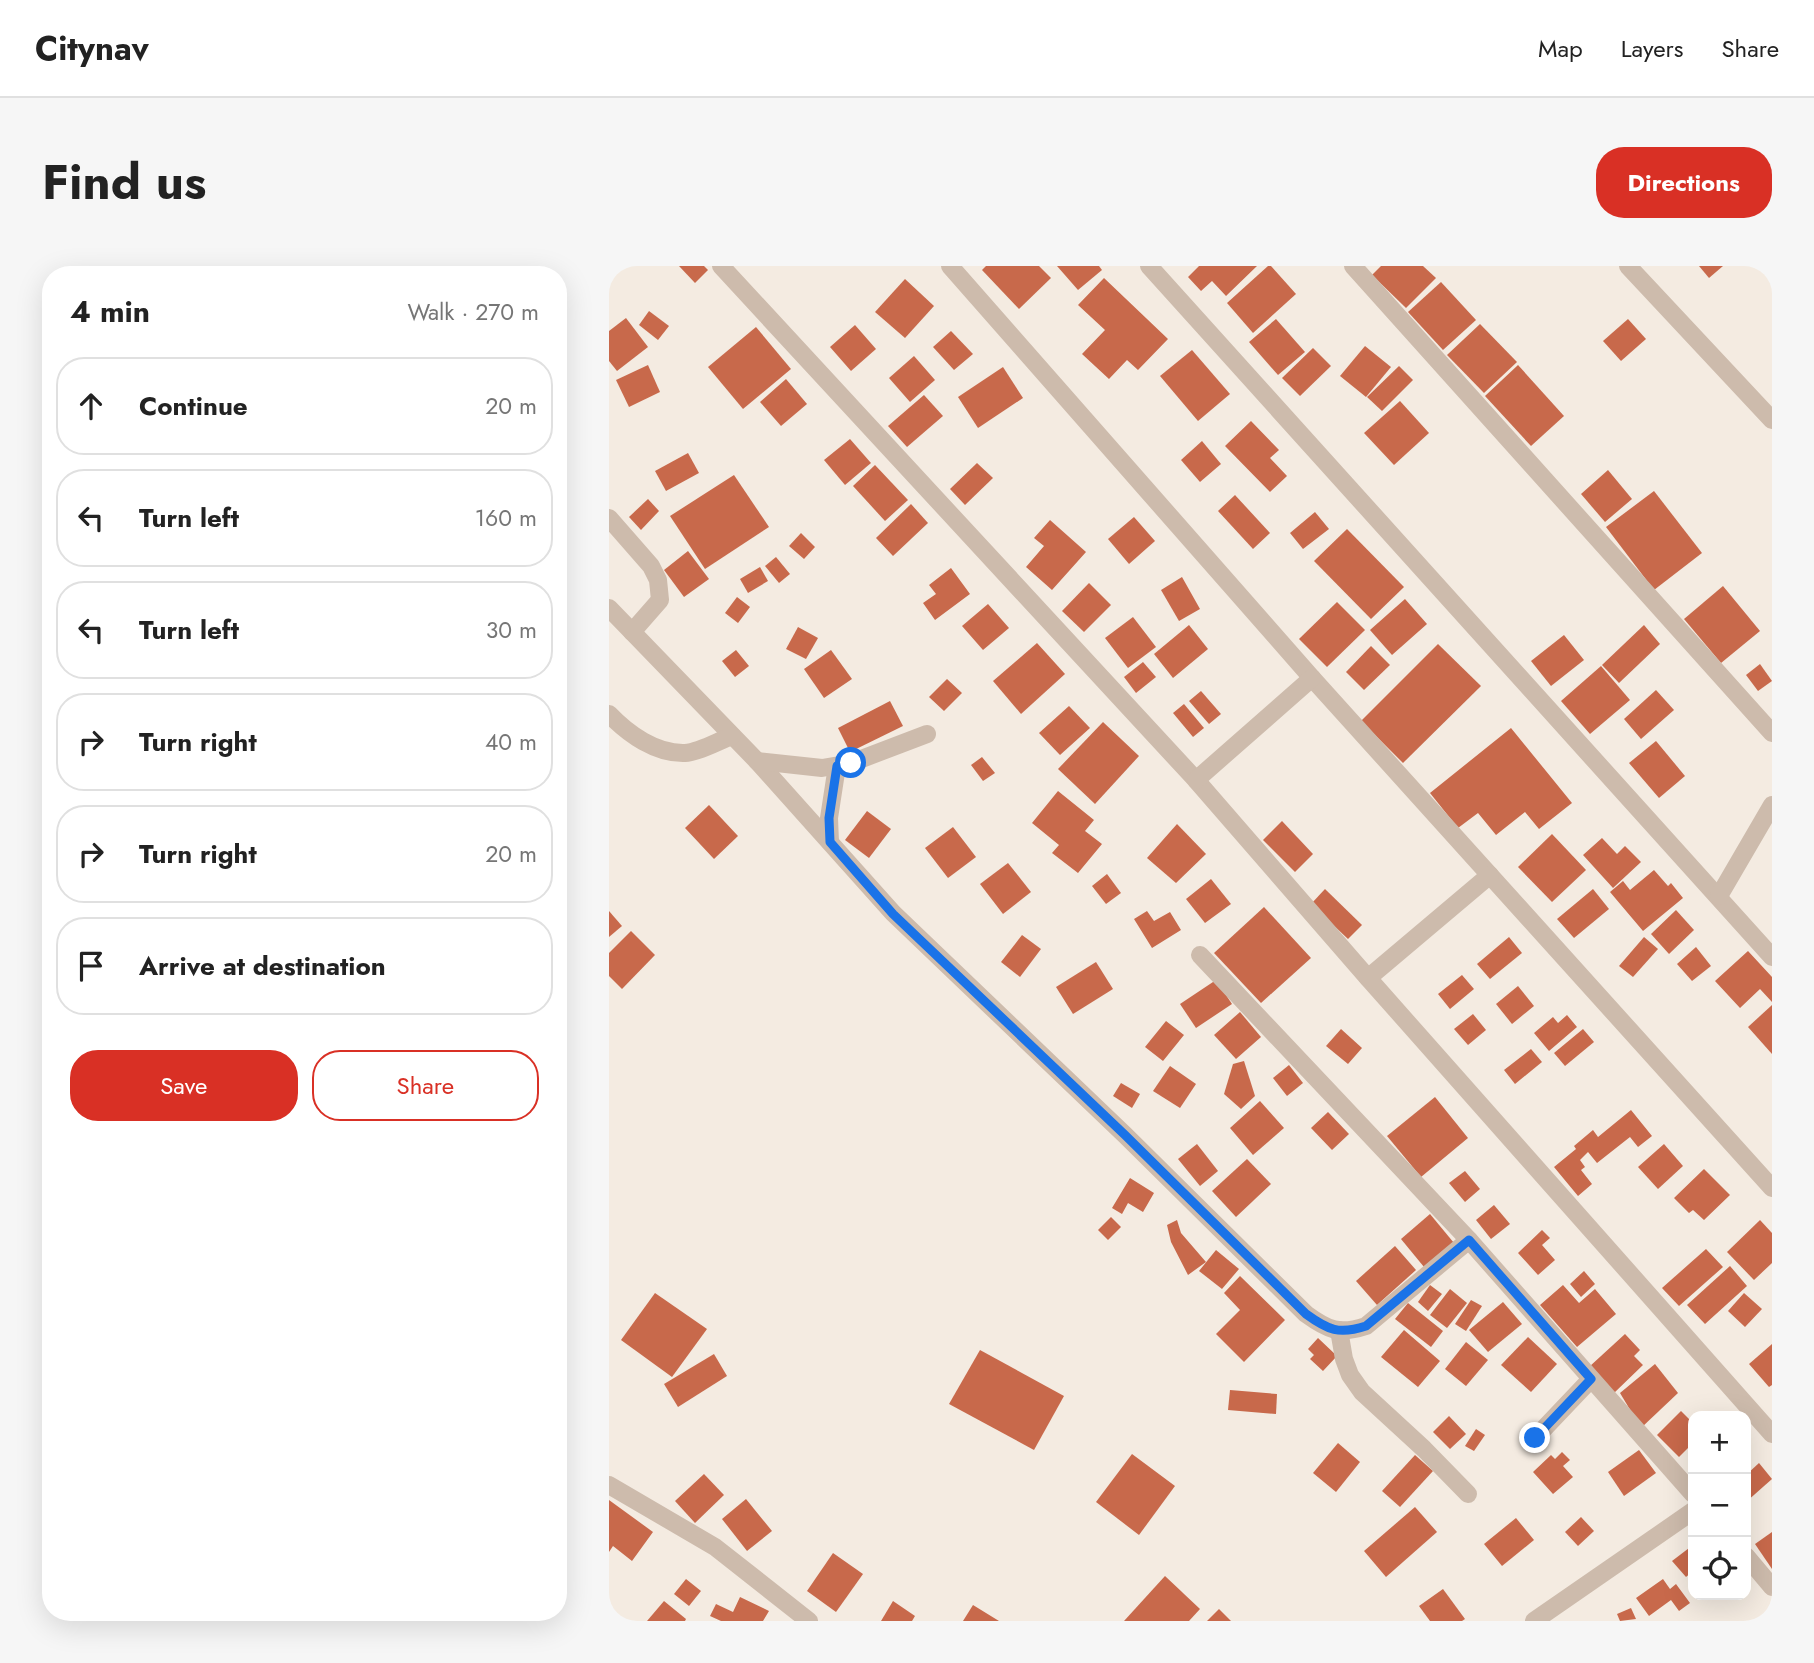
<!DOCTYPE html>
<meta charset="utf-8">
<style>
:root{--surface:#fff;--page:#f6f6f6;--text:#222;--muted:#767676;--line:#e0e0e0;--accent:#d93025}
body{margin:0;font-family:Jost,sans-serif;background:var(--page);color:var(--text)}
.controls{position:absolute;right:21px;bottom:21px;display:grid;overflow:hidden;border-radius:14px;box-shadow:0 7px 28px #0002}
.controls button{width:63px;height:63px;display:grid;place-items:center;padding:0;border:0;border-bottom:2px solid var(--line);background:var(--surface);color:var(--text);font:35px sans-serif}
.stop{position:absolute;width:21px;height:21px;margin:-16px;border:5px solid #1a73e8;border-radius:50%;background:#fff}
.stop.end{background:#1a73e8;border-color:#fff;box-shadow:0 2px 7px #0008}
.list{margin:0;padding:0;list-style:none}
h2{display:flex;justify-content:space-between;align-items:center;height:91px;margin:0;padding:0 28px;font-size:30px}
h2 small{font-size:23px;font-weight:400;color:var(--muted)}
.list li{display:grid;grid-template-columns:46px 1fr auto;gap:21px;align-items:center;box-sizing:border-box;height:98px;margin:0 14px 14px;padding:0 14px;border:2px solid var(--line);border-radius:28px}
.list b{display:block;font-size:26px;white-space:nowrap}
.list em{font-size:23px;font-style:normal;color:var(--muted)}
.actions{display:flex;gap:14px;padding:21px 28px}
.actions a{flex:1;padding:16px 0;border:2px solid var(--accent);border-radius:28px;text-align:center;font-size:24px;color:var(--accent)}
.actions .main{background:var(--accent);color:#fff}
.icon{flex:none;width:38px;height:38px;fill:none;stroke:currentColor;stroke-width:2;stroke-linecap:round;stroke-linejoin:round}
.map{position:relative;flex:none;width:1163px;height:1355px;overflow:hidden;border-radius:28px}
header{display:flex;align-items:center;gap:42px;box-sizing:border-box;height:98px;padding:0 35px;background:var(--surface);border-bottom:2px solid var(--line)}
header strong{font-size:33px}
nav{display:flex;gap:38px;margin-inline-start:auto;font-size:24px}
.intro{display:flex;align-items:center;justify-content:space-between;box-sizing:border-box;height:168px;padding:0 42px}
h1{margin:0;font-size:49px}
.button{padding:18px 32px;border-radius:28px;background:var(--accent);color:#fff;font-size:24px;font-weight:700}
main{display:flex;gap:42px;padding:0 42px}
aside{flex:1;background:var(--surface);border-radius:28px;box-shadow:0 7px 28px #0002}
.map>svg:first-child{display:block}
</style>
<header>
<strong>Citynav</strong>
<nav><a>Map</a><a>Layers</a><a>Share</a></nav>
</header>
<div class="intro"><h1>Find us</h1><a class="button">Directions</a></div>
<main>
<aside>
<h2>4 min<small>Walk · 270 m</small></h2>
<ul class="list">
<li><svg class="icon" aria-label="ahead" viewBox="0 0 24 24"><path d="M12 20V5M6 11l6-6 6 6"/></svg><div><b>Continue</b></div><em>20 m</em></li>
<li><svg class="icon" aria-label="left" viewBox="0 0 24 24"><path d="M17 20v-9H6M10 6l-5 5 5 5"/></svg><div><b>Turn left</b></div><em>160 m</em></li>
<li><svg class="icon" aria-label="left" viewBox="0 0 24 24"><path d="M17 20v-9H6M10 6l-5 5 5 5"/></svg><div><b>Turn left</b></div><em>30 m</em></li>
<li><svg class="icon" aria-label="right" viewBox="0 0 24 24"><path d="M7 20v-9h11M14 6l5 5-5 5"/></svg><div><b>Turn right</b></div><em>40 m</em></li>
<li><svg class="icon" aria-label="right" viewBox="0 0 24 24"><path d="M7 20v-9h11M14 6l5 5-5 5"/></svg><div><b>Turn right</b></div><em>20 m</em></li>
<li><svg class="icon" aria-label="arrive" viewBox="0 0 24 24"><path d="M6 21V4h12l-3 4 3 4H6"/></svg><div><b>Arrive at destination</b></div></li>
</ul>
<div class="actions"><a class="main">Save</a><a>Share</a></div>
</aside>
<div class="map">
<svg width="1163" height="1355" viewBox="0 0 1163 1355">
<rect width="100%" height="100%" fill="#f4ebe1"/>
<g fill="#c8694b">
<path d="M 70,0 L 95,0 L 99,4 L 86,17 Z"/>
<path d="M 377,0 L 430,0 L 442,12 L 410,43 L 373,4 Z"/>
<path d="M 448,0 L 490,0 L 493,4 L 469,24 Z"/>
<path d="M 590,0 L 648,0 L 617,30 L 603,15 L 592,25 L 579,11 Z"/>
<path d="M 659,0 L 662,0 L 687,28 L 644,67 L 618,37 Z"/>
<path d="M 772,0 L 814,0 L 827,12 L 797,42 L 763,9 Z"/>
<path d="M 1090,0 L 1114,0 L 1100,12 Z"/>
<path d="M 495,12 L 559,73 L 529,104 L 518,94 L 500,113 L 473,88 L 496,64 L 469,39 Z"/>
<path d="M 296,13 L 325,40 L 296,72 L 266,46 Z"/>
<path d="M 832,16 L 867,54 L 834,84 L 799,46 Z"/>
<path d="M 40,45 L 60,60 L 49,74 L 30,59 Z"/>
<path d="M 17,52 L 39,81 L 8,105 L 0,95 L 0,65 Z"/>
<path d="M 667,53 L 696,86 L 669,109 L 640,76 Z"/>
<path d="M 1019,53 L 1037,73 L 1012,95 L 994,75 Z"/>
<path d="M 871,58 L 908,96 L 875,127 L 838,89 Z"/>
<path d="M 246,59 L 267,83 L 242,105 L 221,81 Z"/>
<path d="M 147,61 L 182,103 L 134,143 L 99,101 Z"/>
<path d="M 342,65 L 364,88 L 345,104 L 324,81 Z"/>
<path d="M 756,80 L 782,101 L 757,131 L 731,110 Z"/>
<path d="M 704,82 L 722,100 L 691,130 L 673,112 Z"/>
<path d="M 583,84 L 621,128 L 589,155 L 551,110 Z"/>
<path d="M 305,90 L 326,114 L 301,136 L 280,112 Z"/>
<path d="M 39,99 L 51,126 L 20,141 L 7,114 Z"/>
<path d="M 909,99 L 955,150 L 922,180 L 876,130 Z"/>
<path d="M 790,100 L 804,114 L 773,145 L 758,131 Z"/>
<path d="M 394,101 L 414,132 L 369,162 L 349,131 Z"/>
<path d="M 177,113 L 198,138 L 172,160 L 151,136 Z"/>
<path d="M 315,129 L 334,150 L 298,181 L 279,160 Z"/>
<path d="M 791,135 L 820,167 L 785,199 L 755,167 Z"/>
<path d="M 642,155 L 670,184 L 661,192 L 678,210 L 661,226 L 616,180 Z"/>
<path d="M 241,173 L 262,197 L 236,219 L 215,194 Z"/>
<path d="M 593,175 L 612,198 L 591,216 L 572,194 Z"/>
<path d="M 79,187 L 90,207 L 57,225 L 46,205 Z"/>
<path d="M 368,197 L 384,212 L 356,239 L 341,223 Z"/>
<path d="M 266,199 L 299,234 L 276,255 L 244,220 Z"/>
<path d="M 999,204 L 1023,233 L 996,256 L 972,228 Z"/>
<path d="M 125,209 L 160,261 L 96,303 L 61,250 Z"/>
<path d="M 1045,225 L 1093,287 L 1045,324 L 997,261 Z"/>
<path d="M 626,229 L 661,267 L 644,283 L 609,245 Z"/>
<path d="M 39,233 L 50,245 L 32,264 L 20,251 Z"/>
<path d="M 302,238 L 319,257 L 284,290 L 267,272 Z"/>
<path d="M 706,246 L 720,263 L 694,283 L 681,267 Z"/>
<path d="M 525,251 L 546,275 L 520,298 L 499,273 Z"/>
<path d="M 441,254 L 477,286 L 443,324 L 417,301 L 435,280 L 425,272 Z"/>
<path d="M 738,263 L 795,321 L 762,353 L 705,295 Z"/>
<path d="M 192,267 L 206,281 L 195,293 L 180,280 Z"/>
<path d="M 79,285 L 100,313 L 75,331 L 55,304 Z"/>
<path d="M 167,291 L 181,308 L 170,317 L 156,300 Z"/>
<path d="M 151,301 L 159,315 L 139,327 L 131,313 Z"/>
<path d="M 342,302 L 361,328 L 326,354 L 314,337 L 327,328 L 320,319 Z"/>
<path d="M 573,311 L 591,343 L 570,355 L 552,324 Z"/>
<path d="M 480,317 L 502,339 L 475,366 L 453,345 Z"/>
<path d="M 1114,320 L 1151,365 L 1112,397 L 1075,353 Z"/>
<path d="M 128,331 L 141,341 L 129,357 L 116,347 Z"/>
<path d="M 796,333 L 818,358 L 783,389 L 761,364 Z"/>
<path d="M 728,336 L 756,364 L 718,401 L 690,373 Z"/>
<path d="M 379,338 L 400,362 L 374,384 L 353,360 Z"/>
<path d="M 524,351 L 547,381 L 519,402 L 496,372 Z"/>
<path d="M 580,359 L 599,383 L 564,412 L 545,388 Z"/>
<path d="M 1035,359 L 1051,378 L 1010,417 L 993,399 Z"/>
<path d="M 189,361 L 209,372 L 197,393 L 177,383 Z"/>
<path d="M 955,369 L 975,394 L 942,420 L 922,395 Z"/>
<path d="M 428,377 L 456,408 L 412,448 L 384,415 Z"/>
<path d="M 829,378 L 872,420 L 794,497 L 752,455 Z"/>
<path d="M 762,380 L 781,399 L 755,424 L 737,406 Z"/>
<path d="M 127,384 L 140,400 L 126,411 L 113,395 Z"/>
<path d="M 222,384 L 243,413 L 215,432 L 195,403 Z"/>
<path d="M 534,396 L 547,411 L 527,427 L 515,411 Z"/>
<path d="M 1151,398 L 1163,415 L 1149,425 L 1137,409 Z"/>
<path d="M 992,400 L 1021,434 L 981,468 L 952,435 Z"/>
<path d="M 338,413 L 353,427 L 335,445 L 320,431 Z"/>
<path d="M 1047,424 L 1065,444 L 1032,473 L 1015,453 Z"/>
<path d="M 592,425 L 612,448 L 600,458 L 580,435 Z"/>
<path d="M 281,435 L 294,460 L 241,486 L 229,462 Z"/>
<path d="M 575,438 L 595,462 L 584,471 L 564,447 Z"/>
<path d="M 460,440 L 481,462 L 451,489 L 430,467 Z"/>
<path d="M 494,456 L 530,490 L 486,538 L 449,503 Z"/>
<path d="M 902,462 L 963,537 L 930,563 L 916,546 L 887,569 L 869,547 L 849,562 L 821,527 Z"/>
<path d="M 1047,475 L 1076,510 L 1050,532 L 1020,497 Z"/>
<path d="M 373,491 L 386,507 L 374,515 L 362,499 Z"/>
<path d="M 449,525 L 485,554 L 476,565 L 493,578 L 469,607 L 443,587 L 450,579 L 423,557 Z"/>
<path d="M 100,539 L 129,570 L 105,593 L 76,562 Z"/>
<path d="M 258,545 L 282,563 L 260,592 L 236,574 Z"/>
<path d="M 673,555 L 704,588 L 686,606 L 654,574 Z"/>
<path d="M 568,558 L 597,588 L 567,617 L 538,592 Z"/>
<path d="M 344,561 L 367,591 L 339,612 L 316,582 Z"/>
<path d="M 943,568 L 977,604 L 943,636 L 909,601 Z"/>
<path d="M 993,572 L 1008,588 L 1016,580 L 1032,596 L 1004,622 L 974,589 Z"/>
<path d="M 399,597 L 422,626 L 394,648 L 371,618 Z"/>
<path d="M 1045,604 L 1059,620 L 1062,617 L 1074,632 L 1034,665 L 1001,626 L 1014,615 L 1021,624 Z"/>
<path d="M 498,608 L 512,627 L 497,638 L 483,620 Z"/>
<path d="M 602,613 L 622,638 L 596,657 L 577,633 Z"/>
<path d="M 716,623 L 753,659 L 739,673 L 702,638 Z"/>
<path d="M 984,623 L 1000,643 L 965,672 L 948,653 Z"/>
<path d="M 655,641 L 702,692 L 652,737 L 605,687 Z"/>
<path d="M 1067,644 L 1085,664 L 1060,688 L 1042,668 Z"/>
<path d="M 0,645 L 13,660 L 0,671 Z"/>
<path d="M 538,645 L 545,655 L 561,646 L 572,664 L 543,682 L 525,653 Z"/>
<path d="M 22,665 L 46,689 L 13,723 L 0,710 L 0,687 Z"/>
<path d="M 413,669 L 432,683 L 411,711 L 392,696 Z"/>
<path d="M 900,671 L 913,687 L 881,713 L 868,698 Z"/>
<path d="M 1035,671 L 1049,683 L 1024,711 L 1010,700 Z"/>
<path d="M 1087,681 L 1102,700 L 1083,715 L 1068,698 Z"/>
<path d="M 1139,685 L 1163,711 L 1163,736 L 1151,723 L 1131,742 L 1106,715 Z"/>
<path d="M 487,696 L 504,723 L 464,748 L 447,721 Z"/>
<path d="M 853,709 L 865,723 L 841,743 L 829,728 Z"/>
<path d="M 607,714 L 623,738 L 587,762 L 571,738 Z"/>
<path d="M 909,720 L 925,740 L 903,758 L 887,738 Z"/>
<path d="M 1163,739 L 1163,788 L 1139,761 Z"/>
<path d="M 631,746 L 652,771 L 627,793 L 605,769 Z"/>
<path d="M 864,748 L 877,764 L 859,779 L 845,763 Z"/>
<path d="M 958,749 L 968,761 L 940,785 L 925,767 L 944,751 L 949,757 Z"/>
<path d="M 557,755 L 575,769 L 554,795 L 536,781 Z"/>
<path d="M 732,763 L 753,782 L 739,798 L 717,780 Z"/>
<path d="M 974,763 L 985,776 L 956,800 L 945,787 Z"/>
<path d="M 922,783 L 933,796 L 906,818 L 895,804 Z"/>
<path d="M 635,795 L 646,830 L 632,843 L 615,828 L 624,798 Z"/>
<path d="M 680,799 L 694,817 L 678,830 L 664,812 Z"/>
<path d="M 561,800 L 587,818 L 571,842 L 544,825 Z"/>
<path d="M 512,817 L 531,828 L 523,842 L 504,830 Z"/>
<path d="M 826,831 L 859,872 L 812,911 L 778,870 Z"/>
<path d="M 651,835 L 675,862 L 644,889 L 621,862 Z"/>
<path d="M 1022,844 L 1043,870 L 1029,881 L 1021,871 L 988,897 L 979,886 L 971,894 L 976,901 L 972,904 L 983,918 L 969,930 L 945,901 L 967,883 L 965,880 L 984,864 L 989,871 Z"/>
<path d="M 719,846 L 740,868 L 723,884 L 702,862 Z"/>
<path d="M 588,878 L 609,905 L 591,920 L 569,893 Z"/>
<path d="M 1055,878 L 1074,900 L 1049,923 L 1029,901 Z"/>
<path d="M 638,893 L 662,918 L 627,951 L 603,925 Z"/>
<path d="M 1095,903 L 1121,929 L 1095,954 L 1084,944 L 1080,947 L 1065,932 Z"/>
<path d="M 856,905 L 871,923 L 856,936 L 840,917 Z"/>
<path d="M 521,912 L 545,927 L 534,946 L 519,937 L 513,948 L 503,942 Z"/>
<path d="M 885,939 L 901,958 L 882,973 L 867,954 Z"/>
<path d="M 821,948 L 845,977 L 815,1001 L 792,973 Z"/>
<path d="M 502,951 L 512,961 L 499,974 L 489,964 Z"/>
<path d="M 568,954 L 572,967 L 597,996 L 579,1009 L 562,976 L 558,959 Z"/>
<path d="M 1151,954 L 1163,967 L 1163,997 L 1145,1014 L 1118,986 Z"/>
<path d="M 933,964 L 941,972 L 933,979 L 946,994 L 929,1009 L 909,987 Z"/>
<path d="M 786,980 L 807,1004 L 768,1039 L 747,1015 Z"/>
<path d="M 1097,983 L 1114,1001 L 1070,1040 L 1053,1022 Z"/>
<path d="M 607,984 L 630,1003 L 613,1023 L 590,1005 Z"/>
<path d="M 1121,1000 L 1138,1020 L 1096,1058 L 1078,1039 Z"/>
<path d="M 975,1005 L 986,1018 L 972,1031 L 961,1018 Z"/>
<path d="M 631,1010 L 676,1054 L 635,1096 L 607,1068 L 631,1044 L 615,1027 Z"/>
<path d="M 821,1019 L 833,1028 L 819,1045 L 809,1036 Z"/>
<path d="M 954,1019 L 970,1037 L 986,1023 L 1007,1048 L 968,1081 L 931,1039 Z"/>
<path d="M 841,1023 L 858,1037 L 838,1062 L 821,1049 Z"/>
<path d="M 46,1027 L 98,1063 L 63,1111 L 12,1074 Z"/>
<path d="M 1135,1027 L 1153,1043 L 1136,1061 L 1119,1045 Z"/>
<path d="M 862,1034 L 873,1040 L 857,1065 L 846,1058 Z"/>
<path d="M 894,1036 L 913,1058 L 879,1086 L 860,1064 Z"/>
<path d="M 799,1037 L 834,1065 L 822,1081 L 786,1053 Z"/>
<path d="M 795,1064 L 831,1095 L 809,1121 L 772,1091 Z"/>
<path d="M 1016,1068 L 1031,1084 L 1025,1090 L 1034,1099 L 1005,1127 L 980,1101 Z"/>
<path d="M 919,1071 L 948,1098 L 922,1126 L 892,1099 Z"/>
<path d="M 709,1072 L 728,1090 L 714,1105 L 701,1093 L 705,1089 L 699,1083 Z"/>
<path d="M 857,1076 L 879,1094 L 857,1120 L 836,1103 Z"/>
<path d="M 1163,1078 L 1163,1119 L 1160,1121 L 1140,1098 Z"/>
<path d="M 371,1084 L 455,1130 L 425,1184 L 340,1138 Z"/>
<path d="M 105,1088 L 118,1110 L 69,1141 L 55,1118 Z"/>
<path d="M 1046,1098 L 1069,1127 L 1032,1162 L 1011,1127 Z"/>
<path d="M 621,1124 L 668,1128 L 667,1148 L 619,1144 Z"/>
<path d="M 1072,1145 L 1084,1157 L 1084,1177 L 1070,1191 L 1048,1169 Z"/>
<path d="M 840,1150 L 857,1168 L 841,1183 L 824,1166 Z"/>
<path d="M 867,1163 L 876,1169 L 865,1185 L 856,1180 Z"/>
<path d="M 729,1177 L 751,1196 L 727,1226 L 704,1207 Z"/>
<path d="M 1030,1184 L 1047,1207 L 1015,1230 L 999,1206 Z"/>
<path d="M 953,1186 L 961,1194 L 954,1200 L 964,1211 L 944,1228 L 924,1206 L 942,1189 L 946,1193 Z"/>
<path d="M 523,1188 L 566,1220 L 530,1269 L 487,1236 Z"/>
<path d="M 806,1189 L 824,1205 L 791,1241 L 773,1225 Z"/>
<path d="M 1150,1197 L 1163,1213 L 1137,1236 L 1137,1209 Z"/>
<path d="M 95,1208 L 115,1229 L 86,1257 L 66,1235 Z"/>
<path d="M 137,1233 L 163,1265 L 138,1285 L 113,1253 Z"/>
<path d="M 0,1234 L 44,1266 L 23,1295 L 4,1280 L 0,1286 Z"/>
<path d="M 806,1241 L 828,1266 L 777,1311 L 755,1285 Z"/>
<path d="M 972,1251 L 985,1265 L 969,1280 L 956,1266 Z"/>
<path d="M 907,1252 L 925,1274 L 893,1300 L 875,1278 Z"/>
<path d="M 1163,1266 L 1163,1303 L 1146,1278 Z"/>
<path d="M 1084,1279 L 1084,1305 L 1077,1311 L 1063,1295 Z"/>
<path d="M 224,1287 L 254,1308 L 227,1346 L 198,1325 Z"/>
<path d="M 556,1310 L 591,1343 L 580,1355 L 515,1355 Z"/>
<path d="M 77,1313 L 92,1325 L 80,1340 L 65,1328 Z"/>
<path d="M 1054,1313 L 1061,1323 L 1067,1318 L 1081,1337 L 1070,1345 L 1062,1334 L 1040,1350 L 1027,1332 Z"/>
<path d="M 834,1323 L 856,1353 L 853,1355 L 821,1355 L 810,1340 Z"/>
<path d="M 131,1331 L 160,1345 L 154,1355 L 112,1355 L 101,1350 L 107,1338 L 124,1346 Z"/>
<path d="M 55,1335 L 77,1353 L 76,1355 L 38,1355 Z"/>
<path d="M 284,1335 L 306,1350 L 303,1355 L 272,1355 Z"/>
<path d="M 364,1339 L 390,1355 L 354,1355 Z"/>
<path d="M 1022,1342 L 1027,1353 L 1011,1355 L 1008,1348 Z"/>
<path d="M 610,1343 L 622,1355 L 598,1355 Z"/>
</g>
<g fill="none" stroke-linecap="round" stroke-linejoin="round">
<g stroke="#cdbbac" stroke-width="18">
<path d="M 112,0 L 587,514 L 759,712 L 1163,1168"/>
<path d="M 341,0 L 703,412 L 1163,922"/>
<path d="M 540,0 L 1163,691"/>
<path d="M 744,0 L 1163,467"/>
<path d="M 1019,0 L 1163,154"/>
<path d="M 0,252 L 42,300 L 49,314 L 51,334 L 23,366"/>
<path d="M 0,342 L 148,495 L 284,647 L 516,869 L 697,1048 C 719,1064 730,1069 757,1060 L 860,974"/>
<path d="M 0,448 C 19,468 47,488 76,487 C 91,486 109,475 123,470"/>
<path d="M 148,495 L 213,502 L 242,497 L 318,468"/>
<path d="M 587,514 L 703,412"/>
<path d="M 221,576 L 220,552 L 228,500"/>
<path d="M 1110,630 L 1163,539"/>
<path d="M 591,689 L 860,974 L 1084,1228"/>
<path d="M 759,712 L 881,609"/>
<path d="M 730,1064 L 735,1093 L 741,1109 L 753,1126 L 815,1183 L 859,1228"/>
<path d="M 926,1172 L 982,1113"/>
<path d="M 0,1219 L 106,1281 L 200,1355"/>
<path d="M 1137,1290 L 1163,1321"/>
<path d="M 925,1355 L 1084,1245"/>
</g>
</g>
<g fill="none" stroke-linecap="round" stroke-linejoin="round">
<path stroke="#1a73e8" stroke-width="9" d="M 242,497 L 228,500 L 220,552 L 221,576 L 284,648 L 516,869 L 697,1048 C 719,1064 730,1069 757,1060 L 860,974 L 982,1113 L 926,1172"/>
</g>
</svg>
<div class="controls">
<button>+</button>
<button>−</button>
<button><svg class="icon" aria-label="locate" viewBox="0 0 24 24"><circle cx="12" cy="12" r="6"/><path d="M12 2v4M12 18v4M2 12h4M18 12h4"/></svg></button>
</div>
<div class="stop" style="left:242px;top:497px"></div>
<div class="stop end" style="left:926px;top:1172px"></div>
</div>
</main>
